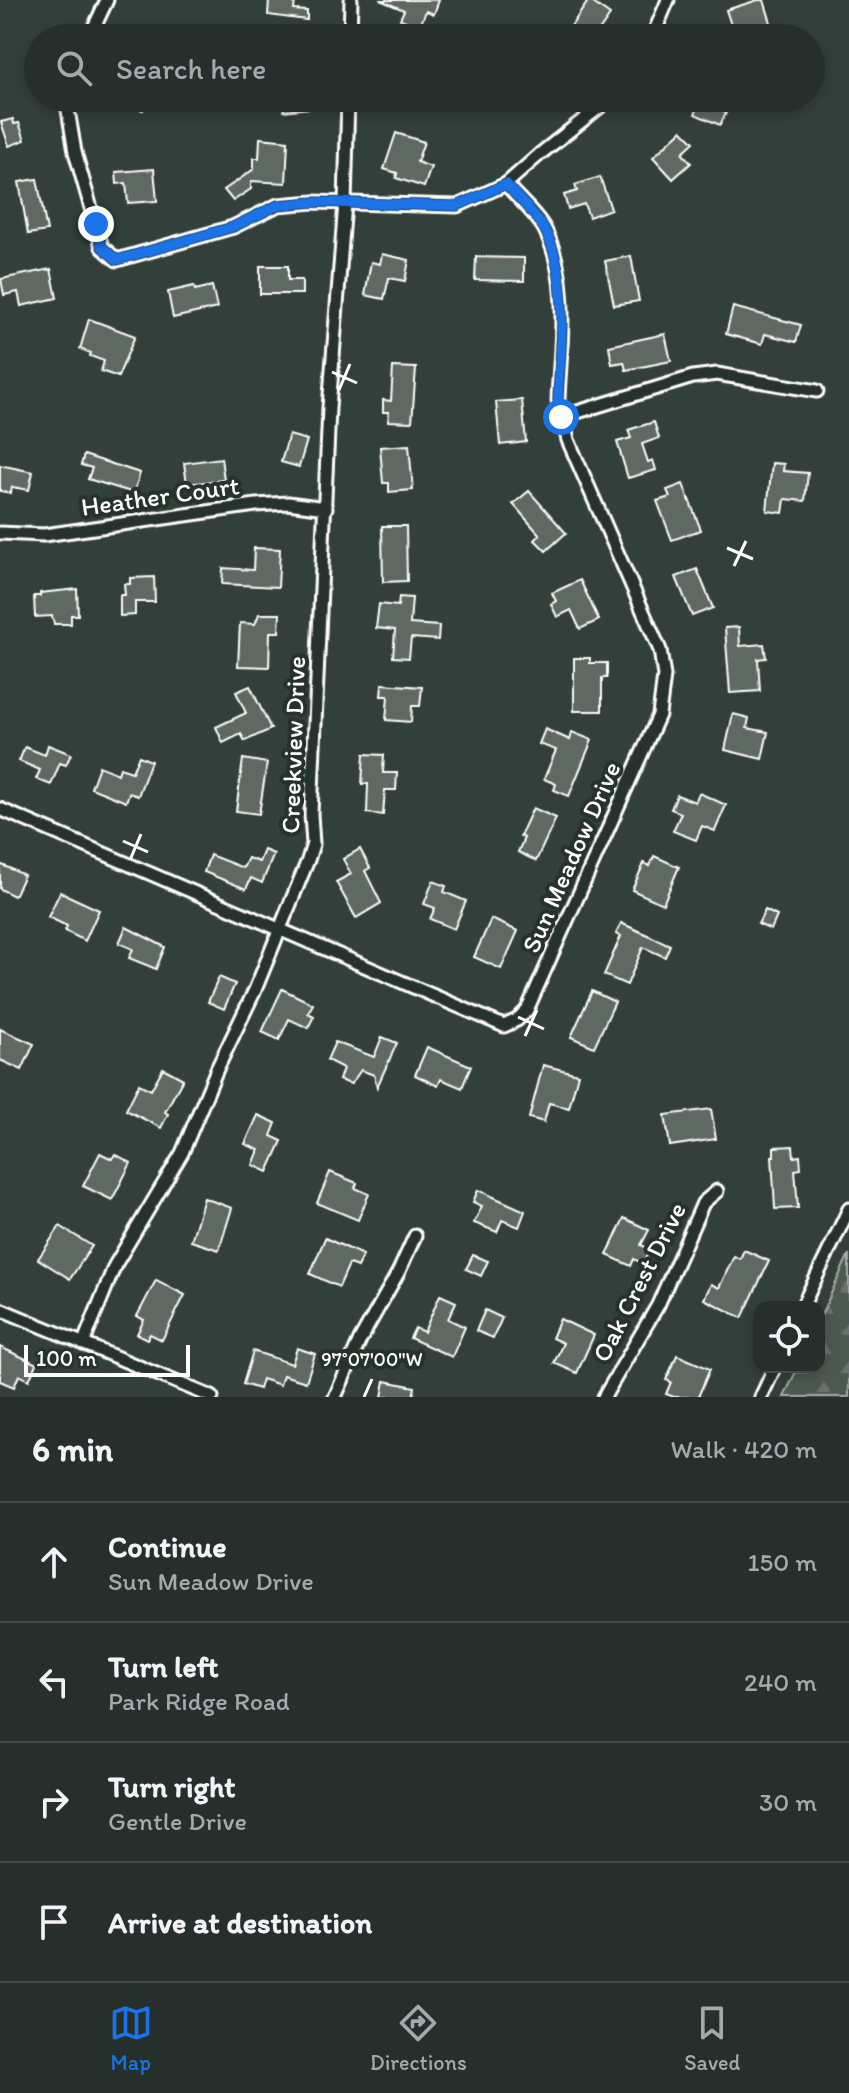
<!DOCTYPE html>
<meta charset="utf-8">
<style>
:root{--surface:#262f2c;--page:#2e3734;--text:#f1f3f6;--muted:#a4a9a9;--line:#424a48;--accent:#1a73e8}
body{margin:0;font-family:Itim,sans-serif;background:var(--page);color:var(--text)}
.controls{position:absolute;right:24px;bottom:24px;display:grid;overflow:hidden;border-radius:16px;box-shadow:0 4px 12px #0003}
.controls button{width:72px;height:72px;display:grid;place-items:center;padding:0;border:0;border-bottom:2px solid var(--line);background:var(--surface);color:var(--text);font:40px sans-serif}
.scale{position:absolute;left:24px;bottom:20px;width:166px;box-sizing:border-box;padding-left:8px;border:4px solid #fff;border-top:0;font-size:22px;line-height:28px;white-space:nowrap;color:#fff;-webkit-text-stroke:6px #26332d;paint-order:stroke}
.stop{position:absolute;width:24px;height:24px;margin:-18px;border:6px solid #1a73e8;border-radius:50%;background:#fff}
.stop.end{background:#1a73e8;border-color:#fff;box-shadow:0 2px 8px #0008}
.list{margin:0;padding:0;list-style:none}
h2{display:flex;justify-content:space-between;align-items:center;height:104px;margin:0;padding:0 32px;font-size:34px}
h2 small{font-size:26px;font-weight:400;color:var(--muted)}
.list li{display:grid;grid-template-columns:52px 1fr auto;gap:24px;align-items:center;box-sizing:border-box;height:120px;padding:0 32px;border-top:2px solid var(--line)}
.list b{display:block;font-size:30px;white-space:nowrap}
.list p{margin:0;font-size:26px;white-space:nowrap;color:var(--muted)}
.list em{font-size:26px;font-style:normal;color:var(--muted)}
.icon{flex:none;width:44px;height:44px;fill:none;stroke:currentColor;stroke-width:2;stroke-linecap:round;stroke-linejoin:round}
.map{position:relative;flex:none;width:849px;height:1397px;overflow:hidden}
.search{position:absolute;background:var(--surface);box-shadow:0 4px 12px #0003;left:24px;right:24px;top:24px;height:88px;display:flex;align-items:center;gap:20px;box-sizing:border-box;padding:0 28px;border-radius:44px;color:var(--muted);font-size:30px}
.sheet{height:584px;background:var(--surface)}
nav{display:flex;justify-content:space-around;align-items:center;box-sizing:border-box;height:112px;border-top:2px solid var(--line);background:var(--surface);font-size:22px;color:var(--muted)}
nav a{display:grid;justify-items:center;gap:4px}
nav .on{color:var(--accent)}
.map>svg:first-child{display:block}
</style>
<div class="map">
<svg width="849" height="1397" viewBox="0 0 849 1397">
<defs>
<pattern id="forest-firs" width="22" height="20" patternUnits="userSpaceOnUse" patternTransform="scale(2)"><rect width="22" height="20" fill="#4d5853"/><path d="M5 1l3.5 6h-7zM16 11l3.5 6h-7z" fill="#68716d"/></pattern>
</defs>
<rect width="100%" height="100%" fill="#333f3a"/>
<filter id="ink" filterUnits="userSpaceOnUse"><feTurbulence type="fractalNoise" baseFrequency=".0125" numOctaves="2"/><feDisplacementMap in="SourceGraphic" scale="16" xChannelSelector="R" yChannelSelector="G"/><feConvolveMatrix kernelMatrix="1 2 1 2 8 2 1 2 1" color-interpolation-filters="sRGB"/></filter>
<g filter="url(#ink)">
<path fill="url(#forest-firs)" stroke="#a6aca9" stroke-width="2" d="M 849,1254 L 849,1397 L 784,1397 L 798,1367 L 819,1367 L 819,1320 Z"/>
<g fill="#5f6964" stroke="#fff" stroke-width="2">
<path d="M 269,0 L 295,0 L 294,10 L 307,11 L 307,20 L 268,15 Z"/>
<path d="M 380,0 L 439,0 L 434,14 L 426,11 L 420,26 L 400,19 L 404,10 Z"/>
<path d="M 589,0 L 610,15 L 594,38 L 563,38 Z"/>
<path d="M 758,0 L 764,0 L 772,26 L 735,37 L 726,10 Z"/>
<path d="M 108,98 L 146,98 L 143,110 L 107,101 Z"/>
<path d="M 283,98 L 308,98 L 309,108 L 284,111 Z"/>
<path d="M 703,98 L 726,98 L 720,110 L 726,113 L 720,125 L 695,114 Z"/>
<path d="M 13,119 L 14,124 L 19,123 L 25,140 L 9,146 L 1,122 Z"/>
<path d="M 682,130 L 694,142 L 682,153 L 691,163 L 673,179 L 653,157 Z"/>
<path d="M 396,133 L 424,142 L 417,162 L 431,167 L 424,187 L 396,178 L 397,173 L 384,169 Z"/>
<path d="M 260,138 L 288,141 L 286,183 L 251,181 L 251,189 L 233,201 L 224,190 L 254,169 L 254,158 L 259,158 Z"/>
<path d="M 154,169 L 157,201 L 128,203 L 126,183 L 117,184 L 116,172 Z"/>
<path d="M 600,177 L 611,209 L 589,217 L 584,204 L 568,209 L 564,195 L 577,191 L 575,185 Z"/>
<path d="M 37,179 L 47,231 L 28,234 L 19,182 Z"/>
<path d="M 382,254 L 409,260 L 405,281 L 389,278 L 384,299 L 365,295 L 371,262 L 380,264 Z"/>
<path d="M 631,256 L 639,301 L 614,305 L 605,261 Z"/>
<path d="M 476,257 L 524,258 L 524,281 L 475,280 Z"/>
<path d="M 260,266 L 288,266 L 288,280 L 302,280 L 302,294 L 260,294 Z"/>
<path d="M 51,269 L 57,298 L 21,306 L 18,292 L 4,295 L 1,279 Z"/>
<path d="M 194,286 L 195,290 L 212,286 L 217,308 L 173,318 L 168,292 Z"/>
<path d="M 733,307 L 801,325 L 796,342 L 765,334 L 762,344 L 726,334 Z"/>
<path d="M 89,319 L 135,336 L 118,377 L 101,371 L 104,361 L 90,356 L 91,353 L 80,349 Z"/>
<path d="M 665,334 L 671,361 L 626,370 L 624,362 L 612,364 L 609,346 Z"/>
<path d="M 393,367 L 416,368 L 412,422 L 388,421 L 389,412 L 383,412 L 383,400 L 391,401 Z"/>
<path d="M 522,400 L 526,442 L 500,445 L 496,402 Z"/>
<path d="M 654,422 L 659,438 L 642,444 L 648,462 L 653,460 L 656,470 L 628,478 L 617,442 L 631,438 L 628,430 Z"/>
<path d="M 289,435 L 307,440 L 299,467 L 281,462 Z"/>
<path d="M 409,445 L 413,490 L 389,492 L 389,483 L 383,483 L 380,447 Z"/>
<path d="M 84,455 L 140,473 L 134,493 L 88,479 L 92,468 L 81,465 Z"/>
<path d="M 221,458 L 224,480 L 187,484 L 184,463 Z"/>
<path d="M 772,463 L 784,464 L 783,471 L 808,473 L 805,501 L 785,499 L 783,513 L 767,511 Z"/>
<path d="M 0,465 L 33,472 L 29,490 L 12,487 L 11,493 L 0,491 Z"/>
<path d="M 683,484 L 701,530 L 672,540 L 657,501 L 670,497 L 667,490 Z"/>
<path d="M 529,491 L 566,533 L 546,551 L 535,540 L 540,535 L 513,504 Z"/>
<path d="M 382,526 L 406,526 L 407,581 L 383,582 Z"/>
<path d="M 254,548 L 280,549 L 278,587 L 222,584 L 223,568 L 253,570 Z"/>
<path d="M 697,569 L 713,608 L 692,616 L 676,577 Z"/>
<path d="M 154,577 L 155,602 L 135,602 L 135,615 L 120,616 L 120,595 L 125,595 L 124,584 L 130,584 L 130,578 Z"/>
<path d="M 580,580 L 599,620 L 580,629 L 571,610 L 557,617 L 551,604 L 556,601 L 552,593 Z"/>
<path d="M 77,589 L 78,615 L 71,615 L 71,624 L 54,624 L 52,616 L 35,617 L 34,596 L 40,596 L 40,593 Z"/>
<path d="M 399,597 L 412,598 L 410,624 L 439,626 L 438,640 L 411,638 L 409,658 L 393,657 L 395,630 L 376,628 L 379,604 L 398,606 Z"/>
<path d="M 259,614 L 280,614 L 279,632 L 270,632 L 269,667 L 238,666 L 240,623 L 255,624 Z"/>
<path d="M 739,627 L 740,646 L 764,644 L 766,658 L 758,659 L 760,691 L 730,693 L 725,628 Z"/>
<path d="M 574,658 L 590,658 L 590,663 L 607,663 L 607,678 L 602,678 L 602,711 L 574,711 Z"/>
<path d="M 382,684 L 422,687 L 420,706 L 412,706 L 411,722 L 386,720 L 388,696 L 381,696 Z"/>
<path d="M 250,686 L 271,729 L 245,741 L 241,734 L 223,743 L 216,727 L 246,713 L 236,692 Z"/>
<path d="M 733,714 L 749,718 L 747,728 L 768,732 L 762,759 L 725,750 Z"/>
<path d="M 545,729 L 570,740 L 572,732 L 592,740 L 569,796 L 554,790 L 556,784 L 544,779 L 556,750 L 539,744 Z"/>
<path d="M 48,745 L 71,754 L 66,765 L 60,763 L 51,785 L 36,779 L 40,770 L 19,761 L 25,747 L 45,755 Z"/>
<path d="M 364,754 L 384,755 L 383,773 L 397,773 L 396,790 L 385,790 L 383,815 L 367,813 L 368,784 L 362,784 Z"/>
<path d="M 139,756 L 151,761 L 138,796 L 129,793 L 126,802 L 91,788 L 99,766 L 118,774 L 120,768 L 132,772 Z"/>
<path d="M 243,759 L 267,763 L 259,814 L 236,811 Z"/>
<path d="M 699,793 L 726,805 L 715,831 L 702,826 L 696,840 L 673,831 L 681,813 L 671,809 L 677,795 L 695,802 Z"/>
<path d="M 533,808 L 556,818 L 536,861 L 518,852 L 524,838 L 520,836 Z"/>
<path d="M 360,849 L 370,868 L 365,871 L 381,903 L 356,918 L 336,882 L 351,874 L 343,859 Z"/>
<path d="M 264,850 L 274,854 L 262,883 L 251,878 L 246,889 L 204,872 L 210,855 L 243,868 L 248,858 L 259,862 Z"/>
<path d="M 654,856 L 679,867 L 663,904 L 632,890 L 644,863 L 650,866 Z"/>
<path d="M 0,864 L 24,875 L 14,896 L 0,889 Z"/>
<path d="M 433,881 L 446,886 L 444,892 L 466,901 L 454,929 L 430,919 L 435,908 L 424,904 Z"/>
<path d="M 60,892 L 99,910 L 85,941 L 65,931 L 67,926 L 48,917 Z"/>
<path d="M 765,910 L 777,916 L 771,930 L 758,924 Z"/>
<path d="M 491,919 L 518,931 L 501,969 L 474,957 Z"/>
<path d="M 621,923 L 670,945 L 665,957 L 643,947 L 627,985 L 604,975 L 621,936 L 616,934 Z"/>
<path d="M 126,927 L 165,947 L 156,969 L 129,958 L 133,949 L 119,943 Z"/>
<path d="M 219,977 L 235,984 L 224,1009 L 208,1002 Z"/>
<path d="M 282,989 L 313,1004 L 308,1013 L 314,1016 L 308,1028 L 289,1019 L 279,1040 L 262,1032 Z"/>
<path d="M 592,991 L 615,1002 L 594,1047 L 571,1037 Z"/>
<path d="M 0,1029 L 34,1044 L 22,1070 L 0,1060 Z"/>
<path d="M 382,1037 L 397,1043 L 377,1087 L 374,1075 L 361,1070 L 351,1084 L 339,1080 L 343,1068 L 327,1060 L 335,1042 L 374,1057 Z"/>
<path d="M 427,1047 L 471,1066 L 462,1088 L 441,1079 L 438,1086 L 415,1075 Z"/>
<path d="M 543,1065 L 578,1074 L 569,1108 L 549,1103 L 544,1122 L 529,1118 Z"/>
<path d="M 163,1068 L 183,1079 L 165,1112 L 168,1114 L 161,1128 L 126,1110 L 139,1084 L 151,1090 Z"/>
<path d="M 711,1109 L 716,1139 L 670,1146 L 665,1115 Z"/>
<path d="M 258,1115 L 276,1123 L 271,1136 L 282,1141 L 268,1172 L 253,1165 L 259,1150 L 245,1144 Z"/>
<path d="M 793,1146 L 794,1157 L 800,1156 L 801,1169 L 795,1170 L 798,1208 L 775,1209 L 772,1156 L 774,1156 L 774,1147 Z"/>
<path d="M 100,1153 L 112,1159 L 115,1154 L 131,1163 L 112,1200 L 83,1186 Z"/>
<path d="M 330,1172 L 357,1183 L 355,1188 L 369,1194 L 358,1220 L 317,1203 Z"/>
<path d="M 478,1190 L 525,1211 L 519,1227 L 502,1220 L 497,1232 L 474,1223 L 482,1206 L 473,1202 Z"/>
<path d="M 204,1198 L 232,1208 L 219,1250 L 191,1241 Z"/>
<path d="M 624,1218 L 649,1230 L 641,1245 L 650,1249 L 643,1264 L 634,1259 L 631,1266 L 607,1255 Z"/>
<path d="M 60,1226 L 92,1246 L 70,1279 L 38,1259 Z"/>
<path d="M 325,1238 L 363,1255 L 357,1267 L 349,1264 L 339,1287 L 310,1274 Z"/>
<path d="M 744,1250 L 769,1261 L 742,1318 L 704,1299 L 711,1284 L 719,1288 L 734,1256 L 740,1259 Z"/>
<path d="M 473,1255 L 488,1261 L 481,1276 L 466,1269 Z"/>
<path d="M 156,1280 L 185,1295 L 162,1340 L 150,1334 L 147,1339 L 137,1334 L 144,1320 L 137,1316 Z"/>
<path d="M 440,1295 L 456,1302 L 448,1319 L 465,1327 L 452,1357 L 410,1338 L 415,1328 L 424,1332 Z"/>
<path d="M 485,1310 L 502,1318 L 493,1338 L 476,1331 Z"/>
<path d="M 560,1319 L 594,1335 L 577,1373 L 554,1363 L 563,1343 L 552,1338 Z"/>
<path d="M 0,1347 L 37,1364 L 29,1380 L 19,1375 L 14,1387 L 0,1381 Z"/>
<path d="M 297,1348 L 315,1354 L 306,1382 L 283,1375 L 280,1385 L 262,1379 L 259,1389 L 243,1384 L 253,1351 L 292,1364 Z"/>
<path d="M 677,1355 L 710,1369 L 698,1397 L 674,1397 L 666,1394 L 671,1382 L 666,1380 Z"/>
<path d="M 385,1381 L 415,1387 L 413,1397 L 382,1397 Z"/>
</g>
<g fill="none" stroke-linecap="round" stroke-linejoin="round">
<g stroke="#fff" stroke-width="17">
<g id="minor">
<path d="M 89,38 L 107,0"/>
<path d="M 350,38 L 351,0"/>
<path d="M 652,38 L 668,0"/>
<path d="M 70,98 L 68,110 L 75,152 L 102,247 L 117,260 L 233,227 L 278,205 L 314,202 L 457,206 L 506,184 L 540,154 L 611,98"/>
<path d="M 561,417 L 693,377 L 717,374 L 817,391"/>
<path d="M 0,533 L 44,535 L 256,505 L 288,503 L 326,508"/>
<path d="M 0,809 L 504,1026 L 517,1020 L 527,1010 L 659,715 L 664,676 L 660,650 L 568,440 L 558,400 C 560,345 571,284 546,232 C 538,215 518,199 506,184"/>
<path d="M 802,1307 L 849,1209"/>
<path d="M 0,1309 L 212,1397"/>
<path d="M 83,1344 L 115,1265 L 182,1153 L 217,1069 L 255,990 L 308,860 L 313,844 L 311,814 L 329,408 L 345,203 L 348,98"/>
<path d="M 335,1397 L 360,1340 L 399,1271 L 415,1236"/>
<path d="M 604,1397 L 658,1305 L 703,1203 L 717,1191"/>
<path d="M 761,1397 L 775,1367"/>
</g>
</g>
<use href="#minor" stroke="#26332d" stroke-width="11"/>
</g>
</g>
<g fill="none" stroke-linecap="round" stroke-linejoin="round" filter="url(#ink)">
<path stroke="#1a73e8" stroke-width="10" d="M 96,224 L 102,247 L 117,260 L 233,227 L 278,205 L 314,202 L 457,206 L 506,184 C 518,199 537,215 546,232 C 571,284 560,345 558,400 L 561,417"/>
</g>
<path fill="none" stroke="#fff" stroke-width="3" d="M 332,372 L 357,383M 339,390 L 350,364M 727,548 L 753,559M 734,566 L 746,541M 123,841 L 148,852M 130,860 L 141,834M 518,1017 L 544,1029M 525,1036 L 537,1010M 364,1397 L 372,1379"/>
<g text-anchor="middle" stroke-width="8" stroke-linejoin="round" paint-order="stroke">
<g font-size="26" fill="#fff" stroke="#26332d">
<text transform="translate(160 496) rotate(-8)" y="9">Heather Court</text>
<text transform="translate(293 745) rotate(-88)" y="9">Creekview Drive</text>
<text transform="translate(571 857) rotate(-66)" y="9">Sun Meadow Drive</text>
<text transform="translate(639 1282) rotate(-63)" y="9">Oak Crest Drive</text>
</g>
</g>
<g font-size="20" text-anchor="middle" fill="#fff" stroke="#26332d" stroke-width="8" stroke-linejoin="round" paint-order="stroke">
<text x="372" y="1366">97°07'00"W</text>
</g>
</svg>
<div class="controls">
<button><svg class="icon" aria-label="locate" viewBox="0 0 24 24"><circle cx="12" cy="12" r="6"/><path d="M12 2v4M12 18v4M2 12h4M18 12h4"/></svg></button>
</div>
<div class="scale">100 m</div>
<div class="stop" style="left:561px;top:417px"></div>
<div class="stop end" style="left:96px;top:224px"></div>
<div class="search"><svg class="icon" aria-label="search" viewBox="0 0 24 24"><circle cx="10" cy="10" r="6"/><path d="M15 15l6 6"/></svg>Search here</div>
</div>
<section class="sheet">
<h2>6 min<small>Walk · 420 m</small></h2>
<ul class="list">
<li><svg class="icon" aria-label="ahead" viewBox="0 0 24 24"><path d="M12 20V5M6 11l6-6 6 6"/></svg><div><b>Continue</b><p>Sun Meadow Drive</p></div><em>150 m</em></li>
<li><svg class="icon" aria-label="left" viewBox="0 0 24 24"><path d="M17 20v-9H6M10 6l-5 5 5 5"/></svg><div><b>Turn left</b><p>Park Ridge Road</p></div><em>240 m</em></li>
<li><svg class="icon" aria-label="right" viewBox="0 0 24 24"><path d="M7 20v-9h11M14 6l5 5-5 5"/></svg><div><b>Turn right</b><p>Gentle Drive</p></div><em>30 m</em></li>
<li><svg class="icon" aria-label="arrive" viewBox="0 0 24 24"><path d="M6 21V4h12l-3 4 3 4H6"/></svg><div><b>Arrive at destination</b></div></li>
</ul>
</section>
<nav>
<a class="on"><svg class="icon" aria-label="map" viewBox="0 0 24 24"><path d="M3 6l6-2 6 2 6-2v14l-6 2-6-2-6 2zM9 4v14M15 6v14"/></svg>Map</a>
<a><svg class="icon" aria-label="directions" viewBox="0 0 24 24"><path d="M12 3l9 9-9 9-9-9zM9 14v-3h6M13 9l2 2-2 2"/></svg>Directions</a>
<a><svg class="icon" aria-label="saved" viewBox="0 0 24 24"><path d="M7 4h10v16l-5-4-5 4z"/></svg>Saved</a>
</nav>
